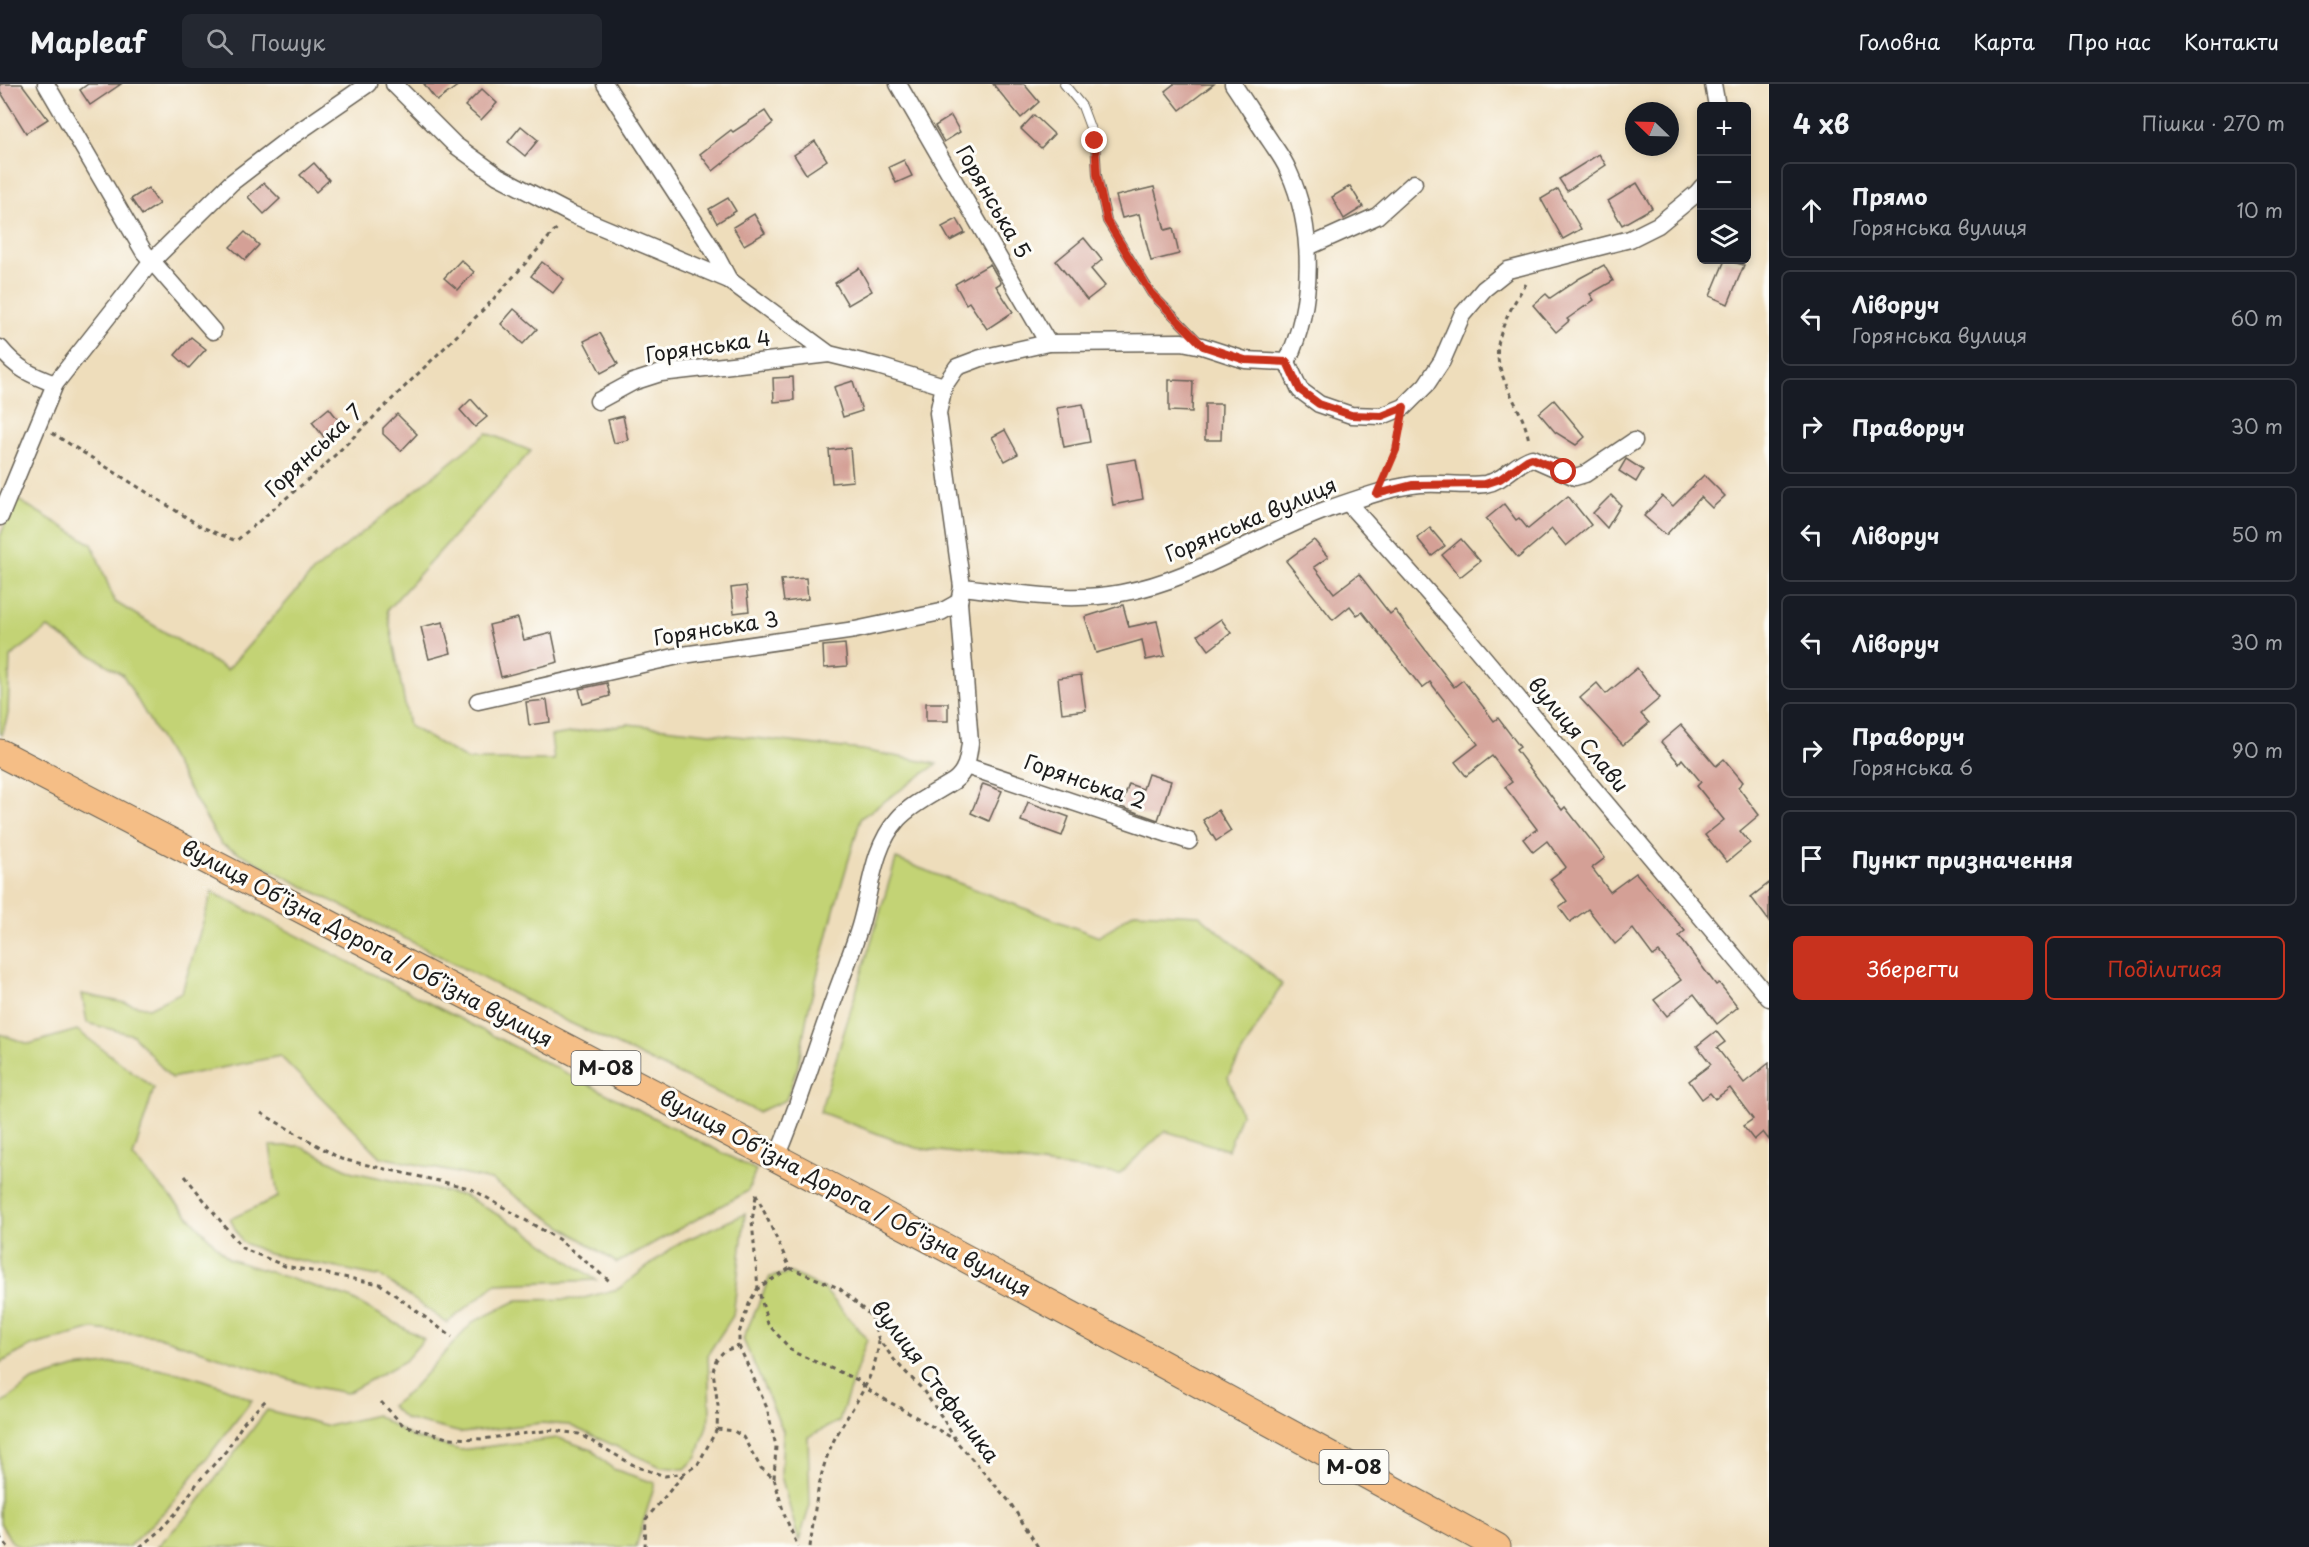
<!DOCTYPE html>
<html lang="uk">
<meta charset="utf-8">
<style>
:root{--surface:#171b24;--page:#242831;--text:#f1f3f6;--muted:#9ea1a6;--line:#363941;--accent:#c8321e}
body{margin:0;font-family:"Playpen Sans",sans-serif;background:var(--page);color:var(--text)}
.controls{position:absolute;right:18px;top:18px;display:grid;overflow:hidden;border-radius:9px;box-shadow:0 3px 9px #0003}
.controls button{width:54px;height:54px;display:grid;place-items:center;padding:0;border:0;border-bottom:2px solid var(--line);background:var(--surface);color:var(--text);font:30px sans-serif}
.compass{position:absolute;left:1625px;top:18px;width:54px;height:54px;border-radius:50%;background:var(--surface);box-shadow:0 3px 9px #0003;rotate:293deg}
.stop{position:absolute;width:18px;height:18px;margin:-14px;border:4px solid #c8321e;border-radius:50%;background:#fff}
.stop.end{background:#c8321e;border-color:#fff;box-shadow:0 2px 6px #0008}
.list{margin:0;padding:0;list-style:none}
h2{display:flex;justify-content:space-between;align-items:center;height:78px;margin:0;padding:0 24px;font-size:26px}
h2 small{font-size:20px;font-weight:400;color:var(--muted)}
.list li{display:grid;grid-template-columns:39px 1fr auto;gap:18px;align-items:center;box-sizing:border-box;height:96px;margin:0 12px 12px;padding:0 12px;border:2px solid var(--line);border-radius:9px}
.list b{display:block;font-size:22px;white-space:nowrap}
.list p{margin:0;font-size:20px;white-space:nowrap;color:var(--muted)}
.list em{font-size:20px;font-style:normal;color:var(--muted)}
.actions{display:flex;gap:12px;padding:18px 24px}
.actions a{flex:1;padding:14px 0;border:2px solid var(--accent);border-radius:9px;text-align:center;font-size:21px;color:var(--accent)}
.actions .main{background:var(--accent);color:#fff}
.icon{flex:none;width:33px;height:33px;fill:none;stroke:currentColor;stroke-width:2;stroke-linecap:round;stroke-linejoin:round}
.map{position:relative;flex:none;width:1769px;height:1463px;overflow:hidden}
header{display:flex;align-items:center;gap:36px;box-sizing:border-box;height:84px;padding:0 30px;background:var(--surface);border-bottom:2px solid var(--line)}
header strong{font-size:28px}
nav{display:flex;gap:33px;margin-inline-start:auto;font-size:21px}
.search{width:420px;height:54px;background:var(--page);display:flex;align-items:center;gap:15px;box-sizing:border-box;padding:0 21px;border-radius:9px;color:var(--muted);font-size:22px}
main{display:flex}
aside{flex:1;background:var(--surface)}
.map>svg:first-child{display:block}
</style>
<header>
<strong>Mapleaf</strong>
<div class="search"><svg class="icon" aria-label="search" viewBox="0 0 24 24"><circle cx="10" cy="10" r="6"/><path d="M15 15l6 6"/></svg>Пошук</div>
<nav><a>Головна</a><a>Карта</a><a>Про нас</a><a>Контакти</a></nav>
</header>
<main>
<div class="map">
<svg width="1769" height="1463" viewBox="0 0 1769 1463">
<rect width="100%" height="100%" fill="#fdfcf7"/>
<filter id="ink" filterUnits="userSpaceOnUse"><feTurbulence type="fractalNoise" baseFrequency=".0167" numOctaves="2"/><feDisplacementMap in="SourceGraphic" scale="12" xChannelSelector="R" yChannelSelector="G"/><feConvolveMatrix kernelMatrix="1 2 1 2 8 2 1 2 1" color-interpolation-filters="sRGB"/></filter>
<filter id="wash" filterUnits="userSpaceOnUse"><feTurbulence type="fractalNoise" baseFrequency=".008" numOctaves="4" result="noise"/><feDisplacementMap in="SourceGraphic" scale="24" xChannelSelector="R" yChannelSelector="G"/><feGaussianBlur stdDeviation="1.35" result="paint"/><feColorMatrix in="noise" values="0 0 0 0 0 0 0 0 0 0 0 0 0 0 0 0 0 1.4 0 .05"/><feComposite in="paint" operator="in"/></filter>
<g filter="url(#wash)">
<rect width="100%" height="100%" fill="#edb"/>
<g fill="#c3d375" stroke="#707848" stroke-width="1.5">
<path d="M 487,349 L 531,367 L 387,526 L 409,642 L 468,676 L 554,676 L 551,652 L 628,640 L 862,666 L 937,680 L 861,734 L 834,826 L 808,927 L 798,982 L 786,1016 L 758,1028 L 564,936 L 221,760 L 123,591 L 48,544 L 10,573 L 8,630 L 2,651 L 0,649 L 0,453 L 15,414 L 92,460 L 115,518 L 227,586 L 313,488 Z"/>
<path d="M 896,775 L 1099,853 L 1134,828 L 1199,831 L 1282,900 L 1228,993 L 1241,1030 L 1228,1066 L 1165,1047 L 1119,1090 L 916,1064 L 820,1028 Z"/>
<path d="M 212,808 L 756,1086 L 748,1107 L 617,1179 L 491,1096 L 381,1073 L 280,972 L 171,994 L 133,951 L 87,939 L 82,910 L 149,924 L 182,908 Z"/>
<path d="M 77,946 L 154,1004 L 133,1073 L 229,1175 L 350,1214 L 424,1255 L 405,1277 L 347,1309 L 310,1302 L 156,1252 L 93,1245 L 31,1262 L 0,1279 L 0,950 L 29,960 Z"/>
<path d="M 270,1062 L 300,1062 L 353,1088 L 465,1112 L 523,1145 L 596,1196 L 496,1200 L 447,1239 L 382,1193 L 269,1170 L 242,1158 L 230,1135 L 278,1113 Z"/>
<path d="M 745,1130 L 733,1232 L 708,1270 L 710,1332 L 697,1373 L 685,1385 L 661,1383 L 569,1341 L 541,1339 L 462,1349 L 405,1335 L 391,1322 L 409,1308 L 473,1238 L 518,1216 L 580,1215 L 618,1205 L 679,1159 Z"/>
<path d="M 791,1189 L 824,1205 L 867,1255 L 839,1337 L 808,1353 L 810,1421 L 799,1457 L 781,1392 L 783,1347 L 743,1255 L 770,1193 Z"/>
<path d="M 115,1279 C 166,1285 206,1292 252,1316 L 168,1424 L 128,1463 L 20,1463 L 11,1457 L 0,1439 L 0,1321 L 32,1297 L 75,1284 Z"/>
<path d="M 267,1326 L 329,1342 L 376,1331 L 412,1353 L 460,1366 L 558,1354 L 592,1366 L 613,1385 L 655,1399 L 636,1463 L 157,1463 L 189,1430 Z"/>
</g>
<g id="blocks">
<g fill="#d4a096">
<path d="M 0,0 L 22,0 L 48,35 L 26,49 L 0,7 Z"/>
<path d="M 88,0 L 121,0 L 90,21 L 80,6 Z"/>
<path d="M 424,0 L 460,0 L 437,17 Z"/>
<path d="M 993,0 L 1024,0 L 1039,18 L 1021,34 Z"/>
<path d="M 1174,0 L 1214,0 L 1180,26 L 1165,7 Z"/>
<path d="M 482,5 L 497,19 L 481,36 L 465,22 Z"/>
<path d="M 765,27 L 773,39 L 713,87 L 700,70 L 731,46 L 733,48 Z"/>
<path d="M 1034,31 L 1054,50 L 1041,64 L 1021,45 Z"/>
<path d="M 951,32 L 960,48 L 944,58 L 935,42 Z"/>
<path d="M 521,42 L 538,56 L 525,72 L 508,58 Z"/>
<path d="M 815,57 L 827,76 L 806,90 L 794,71 Z"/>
<path d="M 1599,70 L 1606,81 L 1567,107 L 1559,95 Z"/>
<path d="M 904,76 L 912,92 L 896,99 L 889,83 Z"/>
<path d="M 314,79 L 329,96 L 316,108 L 300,91 Z"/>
<path d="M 264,99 L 280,115 L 264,130 L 248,113 Z"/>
<path d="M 1637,99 L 1652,124 L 1622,141 L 1608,117 Z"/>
<path d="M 1350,102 L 1363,123 L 1344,135 L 1332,113 Z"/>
<path d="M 1154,103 L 1165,146 L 1173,144 L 1179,170 L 1151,177 L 1139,130 L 1122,134 L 1116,112 Z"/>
<path d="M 148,104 L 159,120 L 142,131 L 131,115 Z"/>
<path d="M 1558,105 L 1581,145 L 1563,155 L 1541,115 Z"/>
<path d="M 728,114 L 736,127 L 717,139 L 709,125 Z"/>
<path d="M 754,130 L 765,149 L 744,161 L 733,143 Z"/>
<path d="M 957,135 L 965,149 L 950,157 L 942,143 Z"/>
<path d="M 245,148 L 259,161 L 245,176 L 230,163 Z"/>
<path d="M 1084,154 L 1102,176 L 1091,185 L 1105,202 L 1087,216 L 1056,177 Z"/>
<path d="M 461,176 L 474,188 L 458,206 L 444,194 Z"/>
<path d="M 1725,176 L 1744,181 L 1728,220 L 1710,212 Z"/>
<path d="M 542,178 L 564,195 L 553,209 L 531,192 Z"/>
<path d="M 990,180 L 1001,199 L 996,202 L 1013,228 L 987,245 L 969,218 L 966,220 L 955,200 Z"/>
<path d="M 1604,181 L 1613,197 L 1590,210 L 1594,216 L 1567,235 L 1569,237 L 1556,248 L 1533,221 L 1546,210 L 1550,214 L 1580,194 Z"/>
<path d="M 859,184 L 872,207 L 848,221 L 835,199 Z"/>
<path d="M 514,225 L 537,245 L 523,260 L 501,240 Z"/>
<path d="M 600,249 L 618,280 L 601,289 L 584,257 Z"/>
<path d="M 191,253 L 206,265 L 189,284 L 175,271 Z"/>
<path d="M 793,293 L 794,316 L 774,318 L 773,294 Z"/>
<path d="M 1169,296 L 1193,297 L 1192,328 L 1169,327 Z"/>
<path d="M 853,297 L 862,327 L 843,333 L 834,303 Z"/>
<path d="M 471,315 L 487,333 L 475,343 L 460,326 Z"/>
<path d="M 1554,316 L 1585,353 L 1576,361 L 1555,348 L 1539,329 Z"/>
<path d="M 1083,320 L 1090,358 L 1064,363 L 1057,324 Z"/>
<path d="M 1205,320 L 1222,320 L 1221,356 L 1205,356 Z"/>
<path d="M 329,324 L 344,343 L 327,357 L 312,338 Z"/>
<path d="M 397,330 L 417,350 L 401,367 L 383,350 L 383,344 Z"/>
<path d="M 623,332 L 628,356 L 614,359 L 608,336 Z"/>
<path d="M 1005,346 L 1018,370 L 1005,377 L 992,353 Z"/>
<path d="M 850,364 L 853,397 L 832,399 L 829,366 Z"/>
<path d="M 1136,375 L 1143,415 L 1113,421 L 1106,380 Z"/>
<path d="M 1626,375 L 1643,386 L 1636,398 L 1619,387 Z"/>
<path d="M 1704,391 L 1725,412 L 1712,424 L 1701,413 L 1666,451 L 1644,432 L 1662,412 L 1673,422 Z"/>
<path d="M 1611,411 L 1621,421 L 1607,444 L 1593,429 Z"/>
<path d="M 1568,412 L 1591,441 L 1566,462 L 1552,445 L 1518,474 L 1486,435 L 1504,420 L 1516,436 L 1519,434 L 1528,445 Z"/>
<path d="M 1430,444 L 1445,462 L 1432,472 L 1417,454 Z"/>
<path d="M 1461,455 L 1480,477 L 1460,493 L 1442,471 Z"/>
<path d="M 1314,456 L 1328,473 L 1314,483 L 1334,509 L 1359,490 L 1390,530 L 1395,526 L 1454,603 L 1463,596 L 1494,637 L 1498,634 L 1520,663 L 1516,666 L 1562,726 L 1565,723 L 1605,774 L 1592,784 L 1610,808 L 1636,789 L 1685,847 L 1679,852 L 1716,901 L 1719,899 L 1738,923 L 1717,940 L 1694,910 L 1667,932 L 1654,916 L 1681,896 L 1659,868 L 1653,872 L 1633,845 L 1615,860 L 1588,825 L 1570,838 L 1559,823 L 1567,817 L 1550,795 L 1566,783 L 1547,757 L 1533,768 L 1523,755 L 1537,745 L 1505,703 L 1512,698 L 1492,672 L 1466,692 L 1455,678 L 1478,660 L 1430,598 L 1422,604 L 1362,528 L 1357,531 L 1350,522 L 1333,536 L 1286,477 Z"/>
<path d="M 806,494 L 808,515 L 784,518 L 781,496 Z"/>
<path d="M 746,502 L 749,527 L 734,529 L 731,504 Z"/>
<path d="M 1123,521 L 1129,543 L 1157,537 L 1165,572 L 1146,576 L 1142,556 L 1096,569 L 1085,533 Z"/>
<path d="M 518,534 L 524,556 L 552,549 L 558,578 L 501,593 L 489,541 Z"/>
<path d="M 1221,535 L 1231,549 L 1209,566 L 1198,551 Z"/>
<path d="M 443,538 L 451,569 L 429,575 L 421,543 Z"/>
<path d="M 845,560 L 847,582 L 824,584 L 823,562 Z"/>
<path d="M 1637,584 L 1660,614 L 1641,630 L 1649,639 L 1623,661 L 1580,614 L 1597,599 L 1606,610 Z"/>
<path d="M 1081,591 L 1086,626 L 1062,629 L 1058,594 Z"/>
<path d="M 607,599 L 610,612 L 583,620 L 579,605 Z"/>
<path d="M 547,616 L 550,638 L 529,641 L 526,618 Z"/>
<rect x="926" y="619" width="22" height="18"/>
<path d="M 1681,641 L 1716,682 L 1724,675 L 1743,698 L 1738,703 L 1759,731 L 1740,747 L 1750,759 L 1727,778 L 1705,751 L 1724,736 L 1697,702 L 1701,698 L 1682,675 L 1679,679 L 1661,658 Z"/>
<path d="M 1148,690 L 1171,697 L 1158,736 L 1121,723 L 1129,700 L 1143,705 Z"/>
<path d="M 983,700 L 1002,707 L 989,737 L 971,729 Z"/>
<path d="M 1028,718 L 1069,733 L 1062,752 L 1021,737 Z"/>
<path d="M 1218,726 L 1231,747 L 1216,757 L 1203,736 Z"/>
<path d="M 1769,799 L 1769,837 L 1751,813 Z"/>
<path d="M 1716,947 L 1725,958 L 1717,964 L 1744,999 L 1769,979 L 1769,1056 L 1763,1048 L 1754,1056 L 1743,1042 L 1753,1035 L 1730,1004 L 1715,1015 L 1710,1009 L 1702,1015 L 1689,997 L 1711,980 L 1697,962 Z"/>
</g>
</g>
</g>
<g filter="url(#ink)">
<use href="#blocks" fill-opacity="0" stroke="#666054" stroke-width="1.5"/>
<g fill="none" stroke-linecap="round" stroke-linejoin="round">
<g stroke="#666054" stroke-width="10">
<path id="service" d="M 1064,0 L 1082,22 L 1095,57 L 1097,91 L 1107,137 L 1151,209 L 1200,259"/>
</g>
<g stroke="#666054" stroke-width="19">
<g id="minor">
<path d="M 46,0 L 144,168 L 213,247"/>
<path d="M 394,0 L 455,61 L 498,92 L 571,130 L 729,196 L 829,270 L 878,282 L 944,302"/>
<path d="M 605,0 L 713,166 L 729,196"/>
<path d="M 898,0 L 1048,259"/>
<path d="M 1233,0 C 1246,19 1258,39 1271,58 C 1277,67 1284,76 1288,86 C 1315,144 1314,221 1287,278"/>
<path d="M 1713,0 L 1717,22"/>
<path d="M 1308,163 L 1377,132 L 1414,99"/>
<path d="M 0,264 C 17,285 31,291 55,300"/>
<path d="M 598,317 L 633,298 L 661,289 L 829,270"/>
<path d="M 1349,420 L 1454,538 L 1769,914"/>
<path d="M 0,433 L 55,300 L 151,178 L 231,99 L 291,53 L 368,0"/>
<path d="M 962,503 L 938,329 L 944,302 L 957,283 L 981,274 L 1048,259 L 1182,258 L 1202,262 L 1245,276 L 1287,278 L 1300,306 L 1319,320 L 1351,331 L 1382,332 L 1404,323 L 1426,301 L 1442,277 L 1462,231 L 1484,205 L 1508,186 L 1630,155 L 1658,141 L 1697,109 L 1702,103"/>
<path d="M 478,617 L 683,571 L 855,546 L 941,528 L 959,518"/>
<path d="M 966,682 L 1189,757"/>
<path d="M 777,1073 C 797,1027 811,979 828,932 C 838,902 851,872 860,842 C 871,806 872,764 898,735 C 911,720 937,708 954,697 C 967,687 968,674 970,659 L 959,518 L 962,503 C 1016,509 1068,519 1121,509 C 1195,496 1259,450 1328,425 C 1355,416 1384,405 1412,401 C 1435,397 1461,403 1485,400 C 1504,397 1515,379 1532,374 L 1575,393 L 1585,390 L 1634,357"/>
</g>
</g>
<g stroke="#666054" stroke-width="29">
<path id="trunk" d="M 0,669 C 502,929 1003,1189 1497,1463"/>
</g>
<g stroke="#666054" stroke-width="3" stroke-dasharray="4.5 4.5" stroke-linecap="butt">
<path d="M 1526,200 C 1514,217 1494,253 1498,274 C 1502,304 1525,328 1529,358"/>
<path d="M 52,349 L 202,443 L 236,457 L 325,381 L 487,222 L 559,142"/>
<path d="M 1386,389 L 1396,366 L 1400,344"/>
<path d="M 261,1029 L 341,1075 L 470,1104 L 558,1155 L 612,1199"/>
<path d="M 185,1092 L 242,1164 L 285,1182 L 380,1200 L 452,1253"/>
<path d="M 756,1110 L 790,1184 L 839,1204 L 871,1232 L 879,1256 L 896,1278 L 922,1305 L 942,1333 L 956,1357 L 1009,1417 L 1038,1463"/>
<path d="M 756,1112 L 752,1137 L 758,1204 L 768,1240 L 793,1268 L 858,1296 L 865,1304 L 956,1356"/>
<path d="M 381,1318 L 403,1341 L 447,1354 L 482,1355 L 552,1346 L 579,1350 L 637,1383 L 665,1392 L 685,1389 L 698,1380 L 717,1345 L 718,1322 L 713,1287 L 716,1276 L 724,1267 L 739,1262"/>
<path d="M 717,1345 L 734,1347 L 743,1353 L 761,1384 L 774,1394 L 784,1430 L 798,1463"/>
<path d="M 774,1394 L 776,1362 L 767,1324 L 739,1262 L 739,1249 L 750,1217 L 758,1204 L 790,1184"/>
<path d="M 0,1452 L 8,1463"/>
<path d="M 140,1463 L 158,1448 L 177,1428 L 198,1398 L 226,1367 L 244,1338 L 268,1314"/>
<path d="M 645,1463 L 646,1435 L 684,1390"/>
<path d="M 810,1463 C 815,1426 818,1387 835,1354 C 853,1321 875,1296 879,1257"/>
</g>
<use href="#service" stroke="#fff" stroke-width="8"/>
<use href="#minor" stroke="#fff" stroke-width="16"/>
<use href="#trunk" stroke="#f5be86" stroke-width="27"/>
</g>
</g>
<g fill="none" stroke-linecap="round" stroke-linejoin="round" filter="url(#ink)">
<path stroke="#c8321e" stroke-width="8" d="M 1095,57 L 1097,91 L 1107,137 L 1151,209 L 1203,262 L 1245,276 L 1287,278 L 1300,306 L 1319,320 L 1351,331 L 1382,332 L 1404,323 L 1396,366 L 1377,410 L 1412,401 L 1485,400 L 1500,395 L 1527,376 L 1532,374 L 1564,388"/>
</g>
<g text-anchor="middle" stroke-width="6" stroke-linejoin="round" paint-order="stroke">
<g fill="#fdfcf7" stroke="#605f5e" stroke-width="1.5">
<rect x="571.5" y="967" width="69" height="34" rx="4.5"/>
<rect x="1319.5" y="1366" width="69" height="34" rx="4.5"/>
</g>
<g font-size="20" font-weight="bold" fill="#1c1c1c">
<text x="606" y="991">М-08</text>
<text x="1354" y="1390">М-08</text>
</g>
<g font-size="21" fill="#1c1c1c" stroke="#fdfcf7">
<text transform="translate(993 118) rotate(60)" y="7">Горянська 5</text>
<text transform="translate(708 263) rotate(-8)" y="7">Горянська 4</text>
<text transform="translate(314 367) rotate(-43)" y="7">Горянська 7</text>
<text transform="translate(1251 436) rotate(-23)" y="7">Горянська вулиця</text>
<text transform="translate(716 545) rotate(-9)" y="7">Горянська 3</text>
<text transform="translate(1578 651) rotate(50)" y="7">вулиця Слави</text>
<text transform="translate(1085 698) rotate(19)" y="7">Горянська 2</text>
<text transform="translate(367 860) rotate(28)" y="7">вулиця Обʼїзна Дорога / Обʼїзна вулиця</text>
<text transform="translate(845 1110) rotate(28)" y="7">вулиця Обʼїзна Дорога / Обʼїзна вулиця</text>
<text transform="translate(935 1298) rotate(53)" y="7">вулиця Стефаника</text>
</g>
</g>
</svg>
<div class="controls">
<button>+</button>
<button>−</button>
<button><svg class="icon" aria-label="layers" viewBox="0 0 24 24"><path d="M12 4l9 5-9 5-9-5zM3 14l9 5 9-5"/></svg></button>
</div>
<svg class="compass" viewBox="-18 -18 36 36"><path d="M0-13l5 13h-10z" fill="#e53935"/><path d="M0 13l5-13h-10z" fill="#9ea1a6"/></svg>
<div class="stop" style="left:1564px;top:388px"></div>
<div class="stop end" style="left:1095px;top:57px"></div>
</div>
<aside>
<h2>4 хв<small>Пішки · 270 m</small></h2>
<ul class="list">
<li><svg class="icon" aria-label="ahead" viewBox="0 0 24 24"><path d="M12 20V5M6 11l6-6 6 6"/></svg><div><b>Прямо</b><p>Горянська вулиця</p></div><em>10 m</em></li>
<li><svg class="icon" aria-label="left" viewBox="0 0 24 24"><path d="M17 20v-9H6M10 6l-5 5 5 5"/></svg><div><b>Ліворуч</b><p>Горянська вулиця</p></div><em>60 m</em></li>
<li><svg class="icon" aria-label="right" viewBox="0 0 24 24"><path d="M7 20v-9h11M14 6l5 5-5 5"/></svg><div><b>Праворуч</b></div><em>30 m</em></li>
<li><svg class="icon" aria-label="left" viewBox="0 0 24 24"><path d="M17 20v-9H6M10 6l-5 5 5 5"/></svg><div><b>Ліворуч</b></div><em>50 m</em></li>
<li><svg class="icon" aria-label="left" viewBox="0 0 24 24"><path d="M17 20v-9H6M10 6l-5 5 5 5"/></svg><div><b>Ліворуч</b></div><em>30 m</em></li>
<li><svg class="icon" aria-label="right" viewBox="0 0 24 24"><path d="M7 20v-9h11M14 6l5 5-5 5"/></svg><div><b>Праворуч</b><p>Горянська 6</p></div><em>90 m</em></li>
<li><svg class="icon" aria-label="arrive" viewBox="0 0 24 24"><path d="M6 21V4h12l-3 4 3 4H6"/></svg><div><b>Пункт призначення</b></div></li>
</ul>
<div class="actions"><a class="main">Зберегти</a><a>Поділитися</a></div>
</aside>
</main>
